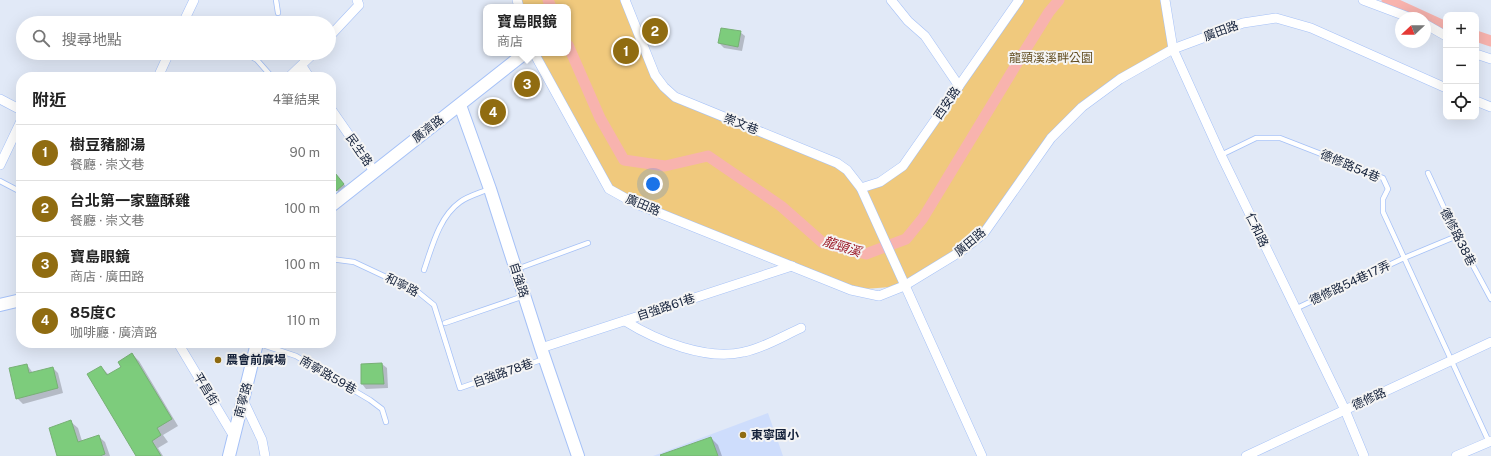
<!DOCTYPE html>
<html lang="zh-TW">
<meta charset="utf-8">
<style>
:root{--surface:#fff;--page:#f6f6f6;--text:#222;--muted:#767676;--line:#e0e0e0;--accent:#906c11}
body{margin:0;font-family:"Public Sans","Noto Sans TC",sans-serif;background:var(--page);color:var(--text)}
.controls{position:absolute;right:12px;top:12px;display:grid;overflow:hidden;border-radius:8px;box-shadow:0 4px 16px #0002}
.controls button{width:36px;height:36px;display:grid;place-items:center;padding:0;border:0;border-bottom:1px solid var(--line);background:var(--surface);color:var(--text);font:20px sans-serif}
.compass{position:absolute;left:1395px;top:12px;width:36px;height:36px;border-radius:50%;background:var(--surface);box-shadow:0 4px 16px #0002;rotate:248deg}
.you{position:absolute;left:653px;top:184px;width:14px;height:14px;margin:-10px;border:3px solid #fff;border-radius:50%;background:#1a73e8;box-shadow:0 0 0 6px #1a73e833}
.badge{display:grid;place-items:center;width:26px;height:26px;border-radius:50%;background:var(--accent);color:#fff;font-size:13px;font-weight:700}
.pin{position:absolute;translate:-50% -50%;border:2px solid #fff;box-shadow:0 1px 4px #0006}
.popup{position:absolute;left:483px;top:4px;width:88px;height:52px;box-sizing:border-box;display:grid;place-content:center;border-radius:8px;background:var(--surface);filter:drop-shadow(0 1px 3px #0005);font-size:13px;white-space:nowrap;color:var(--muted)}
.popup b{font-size:15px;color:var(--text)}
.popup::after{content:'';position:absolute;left:50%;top:100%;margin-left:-8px;border:8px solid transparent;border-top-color:var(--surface)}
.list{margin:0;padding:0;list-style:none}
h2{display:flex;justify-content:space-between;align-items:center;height:52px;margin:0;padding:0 16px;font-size:17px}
h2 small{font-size:13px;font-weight:400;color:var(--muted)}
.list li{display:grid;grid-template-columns:26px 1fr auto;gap:12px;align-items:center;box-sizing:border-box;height:56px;padding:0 16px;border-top:1px solid var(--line)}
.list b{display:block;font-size:15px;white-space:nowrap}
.list p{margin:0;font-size:13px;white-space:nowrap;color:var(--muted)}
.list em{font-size:13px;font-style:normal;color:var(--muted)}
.icon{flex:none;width:22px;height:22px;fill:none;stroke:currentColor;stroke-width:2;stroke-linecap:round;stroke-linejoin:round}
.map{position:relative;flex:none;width:1491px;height:456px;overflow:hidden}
.search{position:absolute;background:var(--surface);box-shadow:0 4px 16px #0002;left:16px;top:16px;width:320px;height:44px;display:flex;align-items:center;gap:10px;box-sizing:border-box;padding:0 14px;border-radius:22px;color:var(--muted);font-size:15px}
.panel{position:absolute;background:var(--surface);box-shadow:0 4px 16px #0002;left:16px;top:72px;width:320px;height:276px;border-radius:16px}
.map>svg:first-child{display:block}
</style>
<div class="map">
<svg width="1491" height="456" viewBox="0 0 1491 456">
<rect width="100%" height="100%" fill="#e1e9f7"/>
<path fill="#ceddfc" d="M 768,413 L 783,456 L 653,456 Z"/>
<path fill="#f0c97d" d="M 517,0 L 627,0 L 655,75 L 675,97 L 837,163 L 861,188 L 903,166 L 1019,0 L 1165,0 L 1173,49 L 1120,79 L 1051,138 L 984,233 L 904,286 L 851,290 L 609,189 L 534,53 L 568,53 L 568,7 L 519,7 Z"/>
<g fill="#0003">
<path d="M 740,32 L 745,36 L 742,51 L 724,48 L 719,43 Z"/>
<path d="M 331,169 L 348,189 L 341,195 L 331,184 Z"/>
<path d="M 132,354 L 139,361 L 178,426 L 163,435 L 168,442 L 158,448 L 163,456 L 137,456 L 89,374 L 101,367 L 109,375 L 122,367 Z"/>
<path d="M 382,364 L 387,368 L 388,388 L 366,389 L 362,384 L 362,365 Z"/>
<path d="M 27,365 L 33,373 L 53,368 L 58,373 L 63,393 L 23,404 L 17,398 Z"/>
<path d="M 71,422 L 78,428 L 82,441 L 98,436 L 105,442 L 110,456 L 59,456 Z"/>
<path d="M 711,438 L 718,445 L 722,456 L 660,456 Z"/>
</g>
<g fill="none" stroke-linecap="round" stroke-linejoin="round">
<g stroke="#f8b3ae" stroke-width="11">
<path d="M 548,0 L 551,7"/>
<path d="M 1387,0 L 1446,27"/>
<path d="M 1476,36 L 1491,41"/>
<path d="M 568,45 L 600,118 L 624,160 L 665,166 L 708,156 L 781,206 L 823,243 L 866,254 L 906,239 L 923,218 L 1019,60 L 1049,12 L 1059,0"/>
</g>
</g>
<g fill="#7dcc7c" stroke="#77b075">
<path d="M 721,28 L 741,31 L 738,47 L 718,43 Z"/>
<path d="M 331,168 L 344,184 L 336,191 L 331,185 Z"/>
<path d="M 132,353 L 172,419 L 157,428 L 161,435 L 152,441 L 161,456 L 136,456 L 87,374 L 101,366 L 107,375 L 121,367 L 118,362 Z"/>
<path d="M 382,363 L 384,384 L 361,384 L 361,364 Z"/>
<path d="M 27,364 L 29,373 L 53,367 L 58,388 L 16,399 L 9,368 Z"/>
<path d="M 71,420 L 78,442 L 99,435 L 105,454 L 100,456 L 57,456 L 49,428 Z"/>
<path d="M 711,437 L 718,456 L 661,456 L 660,455 Z"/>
</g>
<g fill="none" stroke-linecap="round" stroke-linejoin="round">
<g stroke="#a5c1f7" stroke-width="6">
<g id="lane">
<path d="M 276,0 L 278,13"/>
<path d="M 245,53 L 257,60 L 272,77"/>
<path d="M 1221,155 L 1256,138 L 1280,138 L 1383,178 L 1388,189 L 1383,199 L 1383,212 L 1489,442"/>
<path d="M 1428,173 L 1457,236 L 1491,299"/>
<path d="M 0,181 L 21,192"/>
<path d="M 331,259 L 354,262 L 418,292 L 434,305 L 460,388 L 544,359"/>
<path d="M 517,269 L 588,243"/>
<path d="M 424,270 C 432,247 439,217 460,202 C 468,196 480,193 489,189"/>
<path d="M 1295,309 L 1404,258 L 1457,236"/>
<path d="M 445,323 L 524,296"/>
<path d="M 257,343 L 296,356 L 370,400 L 382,409 L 386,422"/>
</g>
</g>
<g stroke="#a5c1f7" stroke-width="10">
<g id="street">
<path d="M 517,0 L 519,7"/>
<path d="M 625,0 L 655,75 L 664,87 L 675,97 L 837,163 L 847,170 L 861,188 L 982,456"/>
<path d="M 891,0 L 908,21 L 925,36 L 959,86"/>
<path d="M 1165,0 L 1173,49 L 1221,155 L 1345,410 L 1364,456"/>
<path d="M 1363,0 L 1411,18"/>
<path d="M 183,23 L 194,0"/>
<path d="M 1425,24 L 1446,36"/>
<path d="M 329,37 L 359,5 L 357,0"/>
<path d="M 534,53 L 609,189 L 634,203 L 851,290 L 879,296 L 904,286 L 963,250 L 984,233 L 1051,138 L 1082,107 L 1120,79 L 1173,49 L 1243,23 L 1276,18 L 1311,28 L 1446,88"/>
<path d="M 1476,54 L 1491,59"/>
<path d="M 302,66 L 309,77"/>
<path d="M 158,77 L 169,53"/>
<path d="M 289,77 L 314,53"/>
<path d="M 0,99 L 21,110"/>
<path d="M 1476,101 L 1491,107"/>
<path d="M 331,109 L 374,171"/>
<path d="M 0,165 L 21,121"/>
<path d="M 861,188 L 880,182 L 903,166 L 1019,0"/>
<path d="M 625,321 C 657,341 707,361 744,352 C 764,348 783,336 801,328"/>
<path d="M 178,343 L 233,435"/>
<path d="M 541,348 L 792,266"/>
<path d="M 243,400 L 262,440 L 265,456"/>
<path d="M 1246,456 L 1491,342"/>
<path d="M 1456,456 L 1491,441"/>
</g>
</g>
<g stroke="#a5c1f7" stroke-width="14">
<g id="secondary">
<path d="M 460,105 L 490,189 L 541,348 L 578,456"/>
<path d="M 331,206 L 525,53"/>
<path d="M 0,305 L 21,300"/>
<path d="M 229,456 L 257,343"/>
</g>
</g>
<use href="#lane" stroke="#fff" stroke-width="4.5"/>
<use href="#street" stroke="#fff" stroke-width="9"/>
<use href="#secondary" stroke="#fff" stroke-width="12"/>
</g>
<g fill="#906c11" stroke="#f5f5f5" stroke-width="1.5">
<circle cx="218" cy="360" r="4"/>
<circle cx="743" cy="435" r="4"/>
</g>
<g text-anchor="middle" stroke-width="4" stroke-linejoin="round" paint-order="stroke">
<g font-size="12" fill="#14213a" stroke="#f5f5f5">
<text transform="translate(1221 31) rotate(-20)" y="4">廣田路</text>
<text transform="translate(947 103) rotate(-56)" y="4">西安路</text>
<text transform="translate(741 124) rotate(21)" y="4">崇文巷</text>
<text transform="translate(428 129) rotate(-38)" y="4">廣濟路</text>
<text transform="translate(359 150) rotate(55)" y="4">民生路</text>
<text transform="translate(1350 166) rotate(23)" y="4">德修路54巷</text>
<text transform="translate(643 205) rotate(23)" y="4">廣田路</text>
<text transform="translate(1257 230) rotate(64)" y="4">仁和路</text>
<text transform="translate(1458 237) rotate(63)" y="4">德修路38巷</text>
<text transform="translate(970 242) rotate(-40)" y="4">廣田路</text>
<text transform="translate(519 280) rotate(72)" y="4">自強路</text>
<text transform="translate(1350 283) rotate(-25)" y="4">德修路54巷17弄</text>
<text transform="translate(402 285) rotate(27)" y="4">和寧路</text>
<text transform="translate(666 307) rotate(-18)" y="4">自強路61巷</text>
<text transform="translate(503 373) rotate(-19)" y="4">自強路78巷</text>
<text transform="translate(328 375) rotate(30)" y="4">南寧路59巷</text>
<text transform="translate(206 389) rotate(59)" y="4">平昌街</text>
<text transform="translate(1369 399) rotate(-24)" y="4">德修路</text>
<text transform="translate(243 400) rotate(-75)" y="4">南寧路</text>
</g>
<g font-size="12" fill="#614c20" stroke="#f5f5f5">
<text x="1051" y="62">龍頸溪溪畔公園</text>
</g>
<g font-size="12" font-weight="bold" fill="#14213a" stroke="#f5f5f5" text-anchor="start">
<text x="226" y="364">農會前廣場</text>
<text x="751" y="439">東寧國小</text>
</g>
<g font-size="13" font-style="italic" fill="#991220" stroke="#f5f5f5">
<text transform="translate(842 246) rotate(18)" y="5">龍頸溪</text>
</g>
</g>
</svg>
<div class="controls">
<button>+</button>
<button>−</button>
<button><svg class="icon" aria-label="locate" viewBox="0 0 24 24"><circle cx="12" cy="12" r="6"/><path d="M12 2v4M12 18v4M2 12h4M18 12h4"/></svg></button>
</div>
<svg class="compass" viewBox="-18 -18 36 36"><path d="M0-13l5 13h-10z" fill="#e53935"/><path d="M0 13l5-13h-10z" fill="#767676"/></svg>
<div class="you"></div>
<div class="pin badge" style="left:626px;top:51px">1</div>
<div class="pin badge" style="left:655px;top:31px">2</div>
<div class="pin badge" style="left:527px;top:84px">3</div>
<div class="popup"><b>寶島眼鏡</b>商店</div>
<div class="pin badge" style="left:493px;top:112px">4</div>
<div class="search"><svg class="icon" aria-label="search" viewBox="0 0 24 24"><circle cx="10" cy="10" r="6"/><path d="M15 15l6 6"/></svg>搜尋地點</div>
<section class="panel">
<h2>附近<small>4筆結果</small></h2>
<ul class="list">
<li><span class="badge">1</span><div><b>樹豆豬腳湯</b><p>餐廳 · 崇文巷</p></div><em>90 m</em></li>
<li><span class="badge">2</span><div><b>台北第一家鹽酥雞</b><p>餐廳 · 崇文巷</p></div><em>100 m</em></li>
<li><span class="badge">3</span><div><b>寶島眼鏡</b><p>商店 · 廣田路</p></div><em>100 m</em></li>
<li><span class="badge">4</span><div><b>85度C</b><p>咖啡廳 · 廣濟路</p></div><em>110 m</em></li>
</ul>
</section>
</div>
